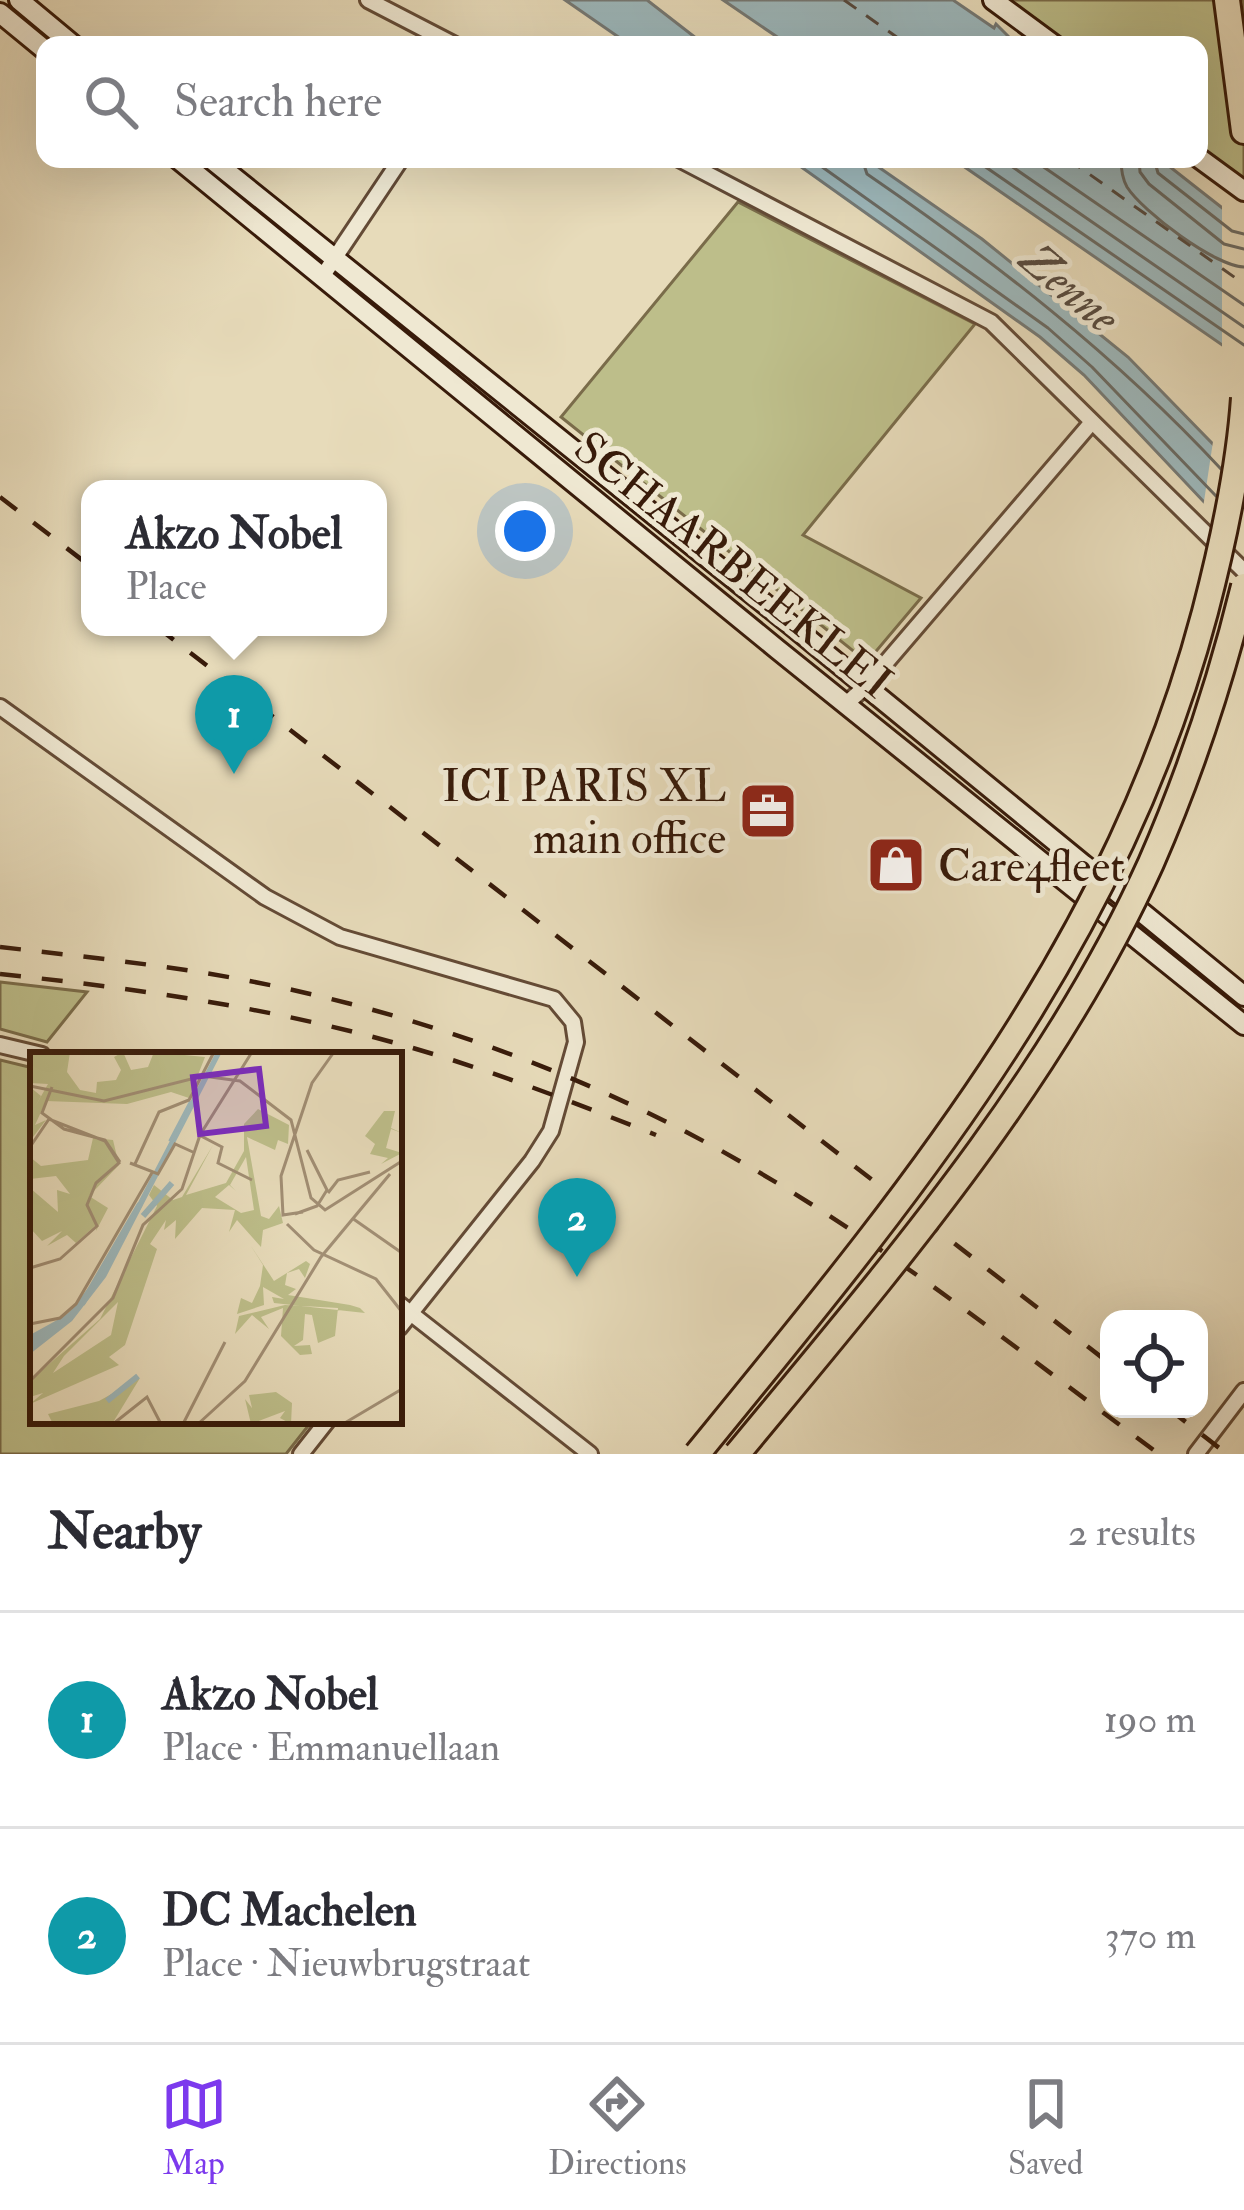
<!DOCTYPE html>
<meta charset="utf-8">
<style>
:root{--surface:#fff;--page:#f2f2f3;--text:#2b2b33;--muted:#7c7c81;--line:#e1e1e2;--accent:#7c3aed}
body{margin:0;font-family:"IM FELL Double Pica",serif;background:var(--page);color:var(--text)}
.controls{position:absolute;right:36px;bottom:36px;display:grid;overflow:hidden;border-radius:24px;box-shadow:0 12px 48px #0002}
.controls button{width:108px;height:108px;display:grid;place-items:center;padding:0;border:0;border-bottom:3px solid var(--line);background:var(--surface);color:var(--text);font:60px sans-serif}
.you{position:absolute;left:525px;top:531px;width:42px;height:42px;margin:-30px;border:9px solid #fff;border-radius:50%;background:#1a73e8;box-shadow:0 0 0 18px #1a73e833}
.badge{display:grid;place-items:center;width:78px;height:78px;border-radius:50%;background:var(--accent);color:#fff;font-size:39px;font-weight:700}
.pin{position:absolute;translate:-50% -99px;filter:drop-shadow(0 3px 6px #0008)}
.pin::after{content:'';position:absolute;top:63px;width:42px;height:36px;background:inherit;clip-path:polygon(0 0,100% 0,50% 100%)}
.popup{position:absolute;left:81px;top:480px;width:306px;height:156px;box-sizing:border-box;display:grid;place-content:center;border-radius:24px;background:var(--surface);filter:drop-shadow(0 3px 9px #0005);font-size:39px;white-space:nowrap;color:var(--muted)}
.popup b{font-size:45px;color:var(--text)}
.popup::after{content:'';position:absolute;left:50%;top:100%;margin-left:-24px;border:24px solid transparent;border-top-color:var(--surface)}
.list{margin:0;padding:0;list-style:none}
h2{display:flex;justify-content:space-between;align-items:center;height:156px;margin:0;padding:0 48px;font-size:51px}
h2 small{font-size:39px;font-weight:400;color:var(--muted)}
.list li{display:grid;grid-template-columns:78px 1fr auto;gap:36px;align-items:center;box-sizing:border-box;height:216px;padding:0 48px;border-top:3px solid var(--line)}
.list b{display:block;font-size:45px;white-space:nowrap}
.list p{margin:0;font-size:39px;white-space:nowrap;color:var(--muted)}
.list em{font-size:39px;font-style:normal;color:var(--muted)}
.icon{flex:none;width:66px;height:66px;fill:none;stroke:currentColor;stroke-width:2;stroke-linecap:round;stroke-linejoin:round}
.map{position:relative;flex:none;width:1244px;height:1454px;overflow:hidden}
.search{position:absolute;background:var(--surface);box-shadow:0 12px 48px #0002;left:36px;right:36px;top:36px;height:132px;display:flex;align-items:center;gap:30px;box-sizing:border-box;padding:0 42px;border-radius:24px;color:var(--muted);font-size:45px}
.sheet{height:588px;background:var(--surface)}
nav{display:flex;justify-content:space-around;align-items:center;box-sizing:border-box;height:168px;border-top:3px solid var(--line);background:var(--surface);font-size:33px;color:var(--muted)}
nav a{display:grid;justify-items:center;gap:6px}
nav .on{color:var(--accent)}
.map>svg:first-child{display:block}
</style>
<div class="map">
<svg width="1244" height="1454" viewBox="0 0 1244 1454">
<rect width="100%" height="100%" fill="#e7dbba"/>
<filter id="stains"><feTurbulence type="fractalNoise" baseFrequency=".00167" numOctaves="4"/><feColorMatrix values="0 0 0 0 .2 0 0 0 0 .09 0 0 0 0 .02 0 0 0 .5 -.17"/></filter>
<radialGradient id="worn" r=".72"><stop offset=".6" stop-color="#630" stop-opacity="0"/><stop offset="1" stop-color="#630" stop-opacity=".3"/></radialGradient>
<g fill="#bdbe8a" stroke="#7a6c4a" stroke-width="3">
<path d="M 1002,0 L 1244,0 L 1244,180 L 1199,146 L 1199,45 L 1062,45 Z"/>
<path d="M 738,202 L 975,324 L 803,535 L 921,598 L 867,662 L 561,417 Z"/>
<path d="M 0,982 L 87,992 L 47,1042 L 0,1029 Z"/>
<path d="M 0,1060 L 33,1068 L 33,1421 L 312,1421 L 286,1454 L 0,1454 Z"/>
</g>
<g fill="#9db8bc" stroke="#757975" stroke-width="3">
<path d="M 565,0 L 647,0 L 705,45 L 630,45 Z"/>
<path d="M 723,0 L 953,0 L 994,28 L 996,24 L 1017,45 L 789,45 Z"/>
<path d="M 790,159 L 867,159 L 982,239 L 1128,357 L 1244,476 L 1244,536 L 1204,502 L 1084,375 L 1040,337 Z"/>
<path d="M 953,159 L 1160,159 L 1244,225 L 1244,360 Z"/>
</g>
<g fill="#e7dbba">
<path d="M 1222,201 L 1244,217 L 1244,366 L 1222,352 Z"/>
<path d="M 1214,435 L 1244,467 L 1244,542 L 1203,508 Z"/>
</g>
<g fill="none" stroke-linecap="round" stroke-linejoin="round">
<g stroke="#6a6a63" stroke-width="3">
<path d="M 811,159 L 1048,328 L 1092,367 L 1216,496"/>
<path d="M 862,159 L 867,174 C 995,262 1114,354 1221,469"/>
<path d="M 974,159 L 1244,345"/>
<path d="M 1001,159 L 1244,327"/>
<path d="M 1032,159 L 1244,305"/>
<path d="M 1121,159 C 1121,169 1122,178 1127,187 C 1143,212 1215,266 1244,267"/>
<path d="M 1139,159 L 1140,172 L 1149,184 L 1224,244 L 1244,249"/>
<path d="M 1154,159 L 1158,173 L 1232,231 L 1244,234"/>
</g>
<g stroke="#564a3f" stroke-width="3" stroke-dasharray="15 12" stroke-linecap="butt">
<path d="M 844,0 L 908,45"/>
<path d="M 1068,159 L 1244,284"/>
</g>
<g stroke="#644b36" stroke-width="20">
<g id="street">
<path d="M 368,0 L 455,45"/>
<path d="M 679,159 L 991,322 L 1244,571"/>
<path d="M 322,277 L 401,159"/>
<path d="M 845,705 L 866,686 L 1092,422"/>
<path d="M 0,707 L 265,897 L 340,937 L 554,999 L 573,1022 L 576,1042 L 551,1131 L 532,1161 L 399,1328"/>
<path d="M 0,1045 L 42,1055"/>
<path d="M 399,1304 L 590,1454"/>
<path d="M 301,1454 L 327,1421"/>
<path d="M 1196,1454 L 1244,1391"/>
</g>
</g>
<g stroke="#381b0a" stroke-width="24">
<g id="secondary">
<path d="M 19,0 L 73,45"/>
<path d="M 993,0 L 1054,45"/>
<path d="M 0,13 L 45,50"/>
<path d="M 1199,158 L 1244,191"/>
<path d="M 178,159 L 777,649 L 1244,1025"/>
<path d="M 211,159 L 791,625 L 1244,996"/>
</g>
</g>
<g stroke="#381b0a" stroke-width="30">
<path id="highway" d="M 1227,0 L 1244,131"/>
</g>
<use href="#street" stroke="#efe8d2" stroke-width="14"/>
<use href="#secondary" stroke="#efe8d2" stroke-width="18"/>
<use href="#highway" stroke="#e7dbba" stroke-width="24"/>
<g stroke="#381b0a" stroke-width="4.5" stroke-dasharray="21 21" stroke-linecap="butt">
<path d="M 0,497 L 90,566"/>
<path d="M 157,627 L 1109,1363"/>
<path d="M 0,947 C 78,956 156,964 234,978 C 412,1011 586,1073 743,1163 C 890,1247 1023,1354 1159,1454"/>
<path d="M 0,974 C 131,988 261,1006 388,1041 C 480,1066 568,1100 656,1135"/>
<path d="M 1169,1409 L 1227,1454"/>
</g>
<g stroke="#381b0a" stroke-width="30" stroke-linecap="butt">
<g id="highway-bridge">
<path d="M 697,1454 C 911,1192 1116,948 1205,612 C 1223,543 1239,470 1244,398"/>
<path d="M 737,1454 C 889,1270 1052,1082 1151,863 C 1190,774 1221,680 1244,586"/>
</g>
</g>
<use href="#highway-bridge" stroke="#e7dbba" stroke-width="24"/>
</g>
<defs>
<g id="office-square" transform="scale(3)"><rect x="-9" y="-9" width="18" height="18" rx="4" fill="#8f2418" stroke="#efe8d2"/><path d="M-6-3h4V-5.5h4V-3h4V5H-6ZM-1-4.5V-3h2v-1.5ZM-6 0V1H6V0Z" fill="#fff"/></g>
<g id="shop-square" transform="scale(3)"><rect x="-9" y="-9" width="18" height="18" rx="4" fill="#8f2418" stroke="#efe8d2"/><path d="M-5-2.5h2.3a2.7 3.5 0 0 1 5.4 0H5L5.5 6h-11ZM-1.5-2.5h3a1.5 2.3 0 0 0-3 0Z" fill="#fff"/></g>
</defs>
<g fill-rule="evenodd">
<use href="#office-square" x="768" y="811"/>
<use href="#shop-square" x="896" y="865"/>
</g>
<g text-anchor="middle" stroke-width="10" stroke-linejoin="round" paint-order="stroke">
<g font-size="45" fill="#381b0a" stroke="#efe8d2">
<text transform="translate(734 564) rotate(39)" y="16">SCHAARBEEKLEI</text>
</g>
<g font-size="45" fill="#381b0a" stroke="#efe8d2" text-anchor="end">
<text x="726" y="801">ICI PARIS XL<tspan x="726" dy="52">main office</tspan></text>
<text x="938" y="881" text-anchor="start">Care4fleet</text>
</g>
<g font-size="48" font-style="italic" fill="#564a3f" stroke="#efe8d2">
<text transform="translate(1071 287) rotate(40)" y="17">Zenne</text>
</g>
</g>
<g transform="translate(30 1052)">
<rect width="372" height="372" fill="#e7dbba"/>
<path d="M 0,0 L 40,0 L 37,20 L 50,38 L 66,41 L 67,30 L 86,28 L 91,18 L 84,5 L 93,0 L 101,18 L 118,15 L 124,0 L 175,5 L 159,46 L 141,40 L 97,52 L 16,49 L 5,73 L 16,68 L 3,85 L 0,35 L 11,44 L 5,55 L 18,32 L 0,31 ZM 228,57 L 259,73 L 258,92 L 248,88 L 245,98 L 217,85 L 231,164 L 239,167 L 249,154 L 253,171 L 233,178 L 231,195 L 207,168 L 199,180 L 205,158 L 172,156 L 145,187 L 146,168 L 134,178 L 136,168 L 120,192 L 127,197 L 95,293 L 79,305 L 89,313 L 0,352 L 13,341 L 0,345 L 0,329 L 70,267 L 127,154 L 119,143 L 124,133 L 143,148 L 152,145 L 183,93 L 156,143 L 196,131 L 214,99 L 214,72 ZM 216,105 L 224,158 L 211,161 L 185,145 L 199,133 L 206,139 L 200,133 ZM 88,250 L 81,283 L 23,321 L 34,304 ZM 354,59 L 365,59 L 361,76 L 372,81 L 361,77 L 356,96 L 372,101 L 351,112 L 358,106 L 340,102 L 345,92 L 335,84 ZM 63,86 L 83,88 L 89,113 L 59,144 L 78,156 L 66,179 L 67,172 L 46,191 L 37,183 L 17,194 L 32,179 L 12,189 L 0,176 L 0,136 L 28,160 L 27,138 L 40,142 L 26,124 L 0,127 L 0,105 L 11,114 L 58,108 ZM 221,194 L 244,229 L 276,209 L 280,212 L 275,226 L 269,217 L 257,221 L 255,233 L 266,237 L 258,243 L 320,253 L 330,256 L 335,261 L 244,251 L 242,245 L 254,247 L 233,235 L 234,253 L 207,262 L 211,246 L 222,251 L 230,234 L 233,213 ZM 255,253 L 308,256 L 305,284 L 288,291 L 282,263 L 275,262 L 273,288 L 264,294 L 280,293 L 282,302 L 270,303 L 251,284 L 253,256 L 231,265 L 239,277 L 222,263 L 205,282 L 209,264 ZM 110,326 L 82,372 L 23,372 L 18,362 L 69,349 ZM 246,340 L 262,351 L 261,372 L 250,366 L 255,359 L 221,372 L 215,347 L 222,356 L 219,343 Z" fill="#bdbe8a" fill-rule="evenodd"/>
<path d="M 186,0 L 192,0 L 76,225 L 42,269 L 0,302 L 0,283 L 38,262 L 75,214 Z" fill="#9db8bc"/>
<path fill="none" stroke="#9db8bc" stroke-width="6" d="M 141,90 L 162,50M 113,164 L 142,131M 52,252 L 110,152M 0,295 L 45,259M 77,349 L 108,324"/>
<path fill="none" stroke="#a18e74" stroke-width="3" d="M 0,34 L 74,49 L 173,24 L 210,29 L 261,68 L 281,146 L 295,158 L 372,109M 22,35 L 12,61 L 34,77 L 75,88 L 90,110M 169,83 L 192,95 L 188,111 L 222,128M 100,111 L 128,122 L 145,92 L 165,101M 105,112 L 129,60 L 159,48 L 184,0M 298,141 L 308,128 L 340,120M 273,160 L 253,163 L 251,124 L 282,31 L 304,0M 265,162 L 287,154 L 297,138 L 277,98M 322,166 L 372,201M 257,172 L 284,198 L 346,227 L 372,260M 0,216 L 30,207 L 67,174 L 57,153 L 66,131 L 89,111 L 75,89 L 19,67 L 0,95M 0,272 L 30,266 L 46,252 L 123,119M 0,329 L 83,246 L 113,173 L 152,137 L 170,83 L 222,0M 83,372 L 117,345 L 131,372M 153,372 L 195,290M 168,372 L 215,329 L 291,205 L 360,122M 313,372 L 372,337"/>
<path fill="#7b2cbf" fill-opacity="0.15" stroke="#7b2cbf" stroke-width="6" d="M 229,17 L 236,74 L 170,82 L 163,25 Z"/>
<rect width="372" height="372" fill="none" stroke="#381b0a" stroke-width="6"/>
</g>
<rect width="100%" height="100%" filter="url(#stains)"/>
<rect width="100%" height="100%" fill="url(#worn)"/>
</svg>
<div class="controls">
<button><svg class="icon" aria-label="locate" viewBox="0 0 24 24"><circle cx="12" cy="12" r="6"/><path d="M12 2v4M12 18v4M2 12h4M18 12h4"/></svg></button>
</div>
<div class="you"></div>
<div class="pin badge" style="left:234px;top:774px;background:#0f9aa8">1</div>
<div class="popup"><b>Akzo Nobel</b>Place</div>
<div class="pin badge" style="left:577px;top:1277px;background:#0f9aa8">2</div>
<div class="search"><svg class="icon" aria-label="search" viewBox="0 0 24 24"><circle cx="10" cy="10" r="6"/><path d="M15 15l6 6"/></svg>Search here</div>
</div>
<section class="sheet">
<h2>Nearby<small>2 results</small></h2>
<ul class="list">
<li><span class="badge" style="background:#0f9aa8">1</span><div><b>Akzo Nobel</b><p>Place · Emmanuellaan</p></div><em>190 m</em></li>
<li><span class="badge" style="background:#0f9aa8">2</span><div><b>DC Machelen</b><p>Place · Nieuwbrugstraat</p></div><em>370 m</em></li>
</ul>
</section>
<nav>
<a class="on"><svg class="icon" aria-label="map" viewBox="0 0 24 24"><path d="M3 6l6-2 6 2 6-2v14l-6 2-6-2-6 2zM9 4v14M15 6v14"/></svg>Map</a>
<a><svg class="icon" aria-label="directions" viewBox="0 0 24 24"><path d="M12 3l9 9-9 9-9-9zM9 14v-3h6M13 9l2 2-2 2"/></svg>Directions</a>
<a><svg class="icon" aria-label="saved" viewBox="0 0 24 24"><path d="M7 4h10v16l-5-4-5 4z"/></svg>Saved</a>
</nav>
